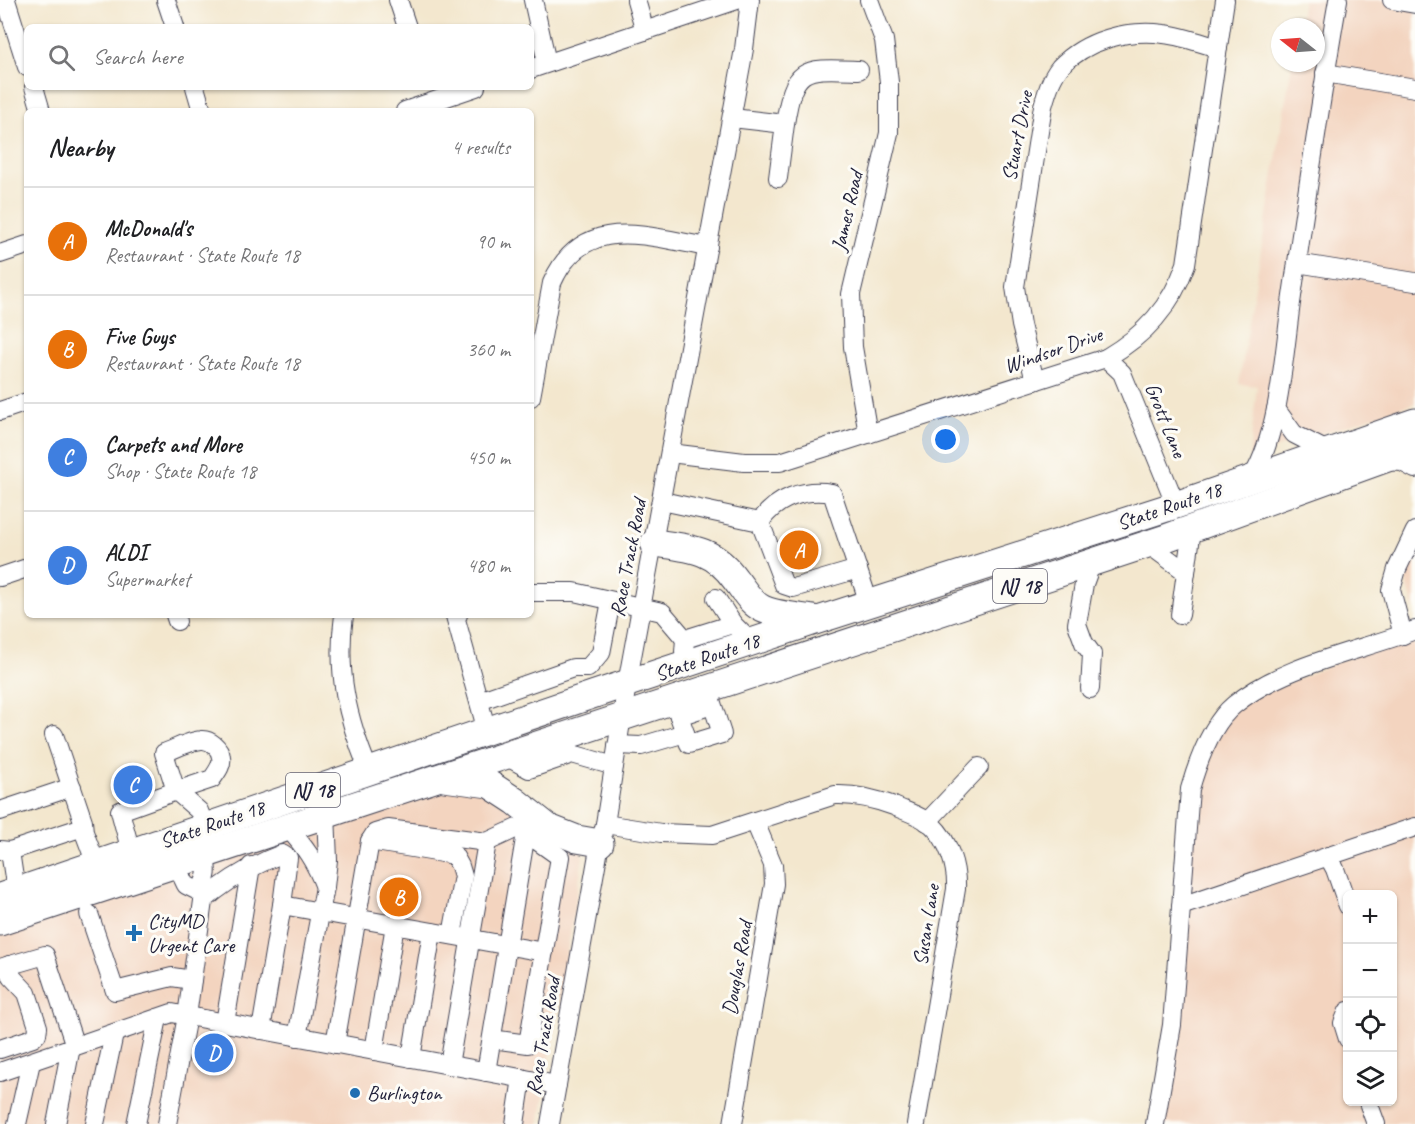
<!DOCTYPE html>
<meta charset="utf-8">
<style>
:root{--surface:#fff;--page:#f2f2f2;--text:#202124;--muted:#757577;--line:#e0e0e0;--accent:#d93025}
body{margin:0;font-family:Caveat,sans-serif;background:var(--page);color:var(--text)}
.controls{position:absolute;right:18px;bottom:18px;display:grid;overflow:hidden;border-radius:9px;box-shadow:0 2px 4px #0004}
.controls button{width:54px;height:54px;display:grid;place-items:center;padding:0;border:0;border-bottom:2px solid var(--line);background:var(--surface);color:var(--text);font:30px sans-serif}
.compass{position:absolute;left:1271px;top:18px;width:54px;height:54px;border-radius:50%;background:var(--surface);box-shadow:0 2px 4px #0004;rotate:287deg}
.you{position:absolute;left:946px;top:440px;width:21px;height:21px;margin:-15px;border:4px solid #fff;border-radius:50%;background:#1a73e8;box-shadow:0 0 0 9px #1a73e833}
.badge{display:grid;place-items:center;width:39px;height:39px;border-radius:50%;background:var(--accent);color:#fff;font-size:20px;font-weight:700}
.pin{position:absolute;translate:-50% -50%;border:3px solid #fff;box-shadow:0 2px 6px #0006}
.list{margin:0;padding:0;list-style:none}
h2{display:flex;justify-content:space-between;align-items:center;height:78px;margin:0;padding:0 24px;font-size:26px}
h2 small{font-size:20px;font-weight:400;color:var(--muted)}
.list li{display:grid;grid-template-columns:39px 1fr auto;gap:18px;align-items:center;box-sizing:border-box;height:108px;padding:0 24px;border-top:2px solid var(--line)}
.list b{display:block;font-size:22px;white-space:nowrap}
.list p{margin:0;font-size:20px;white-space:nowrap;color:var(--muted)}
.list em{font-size:20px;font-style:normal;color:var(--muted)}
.icon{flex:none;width:33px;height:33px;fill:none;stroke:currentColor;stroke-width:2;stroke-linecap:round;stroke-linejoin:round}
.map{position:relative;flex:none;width:1415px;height:1124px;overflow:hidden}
.search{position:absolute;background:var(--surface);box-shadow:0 2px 4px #0004;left:24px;top:24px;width:510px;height:66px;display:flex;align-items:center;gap:15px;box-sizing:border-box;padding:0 21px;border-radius:9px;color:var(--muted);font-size:22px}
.panel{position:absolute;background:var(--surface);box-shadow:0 2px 4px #0004;left:24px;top:108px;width:510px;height:510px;border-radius:9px}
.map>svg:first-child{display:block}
</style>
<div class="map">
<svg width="1415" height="1124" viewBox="0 0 1415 1124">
<rect width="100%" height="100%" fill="#fdfcf7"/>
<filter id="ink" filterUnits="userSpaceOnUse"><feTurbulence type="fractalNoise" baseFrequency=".0167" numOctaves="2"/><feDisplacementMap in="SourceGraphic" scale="12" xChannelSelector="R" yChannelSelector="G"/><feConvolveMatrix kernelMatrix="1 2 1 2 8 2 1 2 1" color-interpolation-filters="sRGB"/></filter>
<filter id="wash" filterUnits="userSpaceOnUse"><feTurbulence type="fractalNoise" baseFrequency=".008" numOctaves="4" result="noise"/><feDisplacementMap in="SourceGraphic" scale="24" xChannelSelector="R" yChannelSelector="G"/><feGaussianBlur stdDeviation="1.35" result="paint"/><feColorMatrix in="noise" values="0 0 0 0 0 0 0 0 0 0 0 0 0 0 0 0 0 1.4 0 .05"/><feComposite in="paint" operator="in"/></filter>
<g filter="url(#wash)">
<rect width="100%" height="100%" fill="#f3e7ce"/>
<g fill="#f3d4bf" fill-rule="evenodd">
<path d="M 1303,0 L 1415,0 L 1415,403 L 1249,457 L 1257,386 L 1239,384 L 1292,63 L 1316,63 L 1316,27 L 1298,27 Z"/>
<path d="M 1415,555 L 1415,609 L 1404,576 Z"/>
<path d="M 1415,630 L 1415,1124 L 1155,1124 L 1190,789 L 1233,706 ZM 1348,894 L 1392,894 L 1392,1102 L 1348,1102 Z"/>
<path d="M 472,787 L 578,845 L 583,856 L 539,1124 L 0,1124 L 0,936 L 447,788 Z"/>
</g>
</g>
<g filter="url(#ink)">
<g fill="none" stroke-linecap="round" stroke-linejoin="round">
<g stroke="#414051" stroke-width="20">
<g id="minor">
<path d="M 6,0 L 27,67"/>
<path d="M 166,0 L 175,27"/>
<path d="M 398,0 L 407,27"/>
<path d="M 533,0 L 547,63"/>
<path d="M 636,0 L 645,31"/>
<path d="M 1392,0 L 1415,4"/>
<path d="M 531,69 L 737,0"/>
<path d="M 1325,73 L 1415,88"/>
<path d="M 34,87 L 41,111"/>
<path d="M 195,87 L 202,111"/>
<path d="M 405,111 L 476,87"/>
<path d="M 732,118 L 785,124 L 778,178"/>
<path d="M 785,124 C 794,65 804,68 859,70"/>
<path d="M 0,254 L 27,245"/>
<path d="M 1297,263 L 1415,282"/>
<path d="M 1106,358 L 1122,373 L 1176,505"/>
<path d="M 1035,381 L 1021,325 L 1015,287 L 1043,106 C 1047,92 1051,78 1060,67 C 1086,40 1127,29 1164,34 C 1182,36 1201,43 1218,48"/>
<path d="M 531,397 L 552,283 C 583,212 647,237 708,247"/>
<path d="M 1276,409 L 1294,434 L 1327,451"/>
<path d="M 0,411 L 27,402"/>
<path d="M 868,434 L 853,347 L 851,294 L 889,133 L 889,82 L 884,40 L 869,0"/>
<path d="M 670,453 L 744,462 L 780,462 L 1106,358 C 1145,335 1171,307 1186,264 L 1225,0"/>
<path d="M 1385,461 L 1402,462 L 1415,469"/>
<path d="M 1253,476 C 1279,433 1284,354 1291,303 C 1306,202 1320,101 1338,0"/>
<path d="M 662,501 L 760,522 C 776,498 804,488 832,493 L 869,603"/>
<path d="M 760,522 L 784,585 L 793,588 L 858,569"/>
<path d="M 1148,544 L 1186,572"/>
<path d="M 0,577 L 27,568"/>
<path d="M 531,592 L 574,592 L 662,612 L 685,639"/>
<path d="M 716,598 L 733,624"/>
<path d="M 175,615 L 177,621"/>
<path d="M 344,615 C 336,672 347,718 369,771"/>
<path d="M 458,615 L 455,616 L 487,731"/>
<path d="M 1180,615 L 1192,529"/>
<path d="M 1403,635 L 1391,590 L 1397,569 L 1415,531"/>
<path d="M 684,652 L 685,639 L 733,624 L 751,642"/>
<path d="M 1090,689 L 1092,654 L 1084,643 L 1077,624 L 1084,584 L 1092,562"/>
<path d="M 479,701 L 573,668 L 588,668 L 601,653 L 611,601"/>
<path d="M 679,716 L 712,705"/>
<path d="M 685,733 L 689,744 L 722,734 L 707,688"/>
<path d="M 54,735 L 83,821 L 84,832 L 96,864"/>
<path d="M 617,745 L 641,746 L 685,733 L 673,699"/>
<path d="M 504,755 L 529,769 L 572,754 L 614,766"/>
<path d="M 0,811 L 72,787"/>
<path d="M 927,822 L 979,767"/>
<path d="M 605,824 L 661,833 L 712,835 L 835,795 C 856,794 875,799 894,806 C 907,812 922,816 932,825 C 949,841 957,867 956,889 L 916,1124"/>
<path d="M 287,827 C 305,847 315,861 325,887 L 328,860 L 326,814"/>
<path d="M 370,841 L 454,855 L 460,866 L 463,876 L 452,935"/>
<path d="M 0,850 L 10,851 L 83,827"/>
<path d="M 10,851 L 16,891"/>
<path d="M 131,852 L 120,811 L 176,791 L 164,753 C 175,749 189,741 201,740 C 210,739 220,748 221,757 C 223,765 216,773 212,779 L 176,791 L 199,811 L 205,827"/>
<path d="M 1328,856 L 1335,869 L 1348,906"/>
<path d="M 176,864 L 186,885 L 198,891 C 209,879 208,869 204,854"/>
<path d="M 1181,906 L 1415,827"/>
<path d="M 89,914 L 115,991 L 172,977 L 192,980"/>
<path d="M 0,968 L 45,955 L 75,1046"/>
<path d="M 1348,1011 L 1343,1023 L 1348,1039"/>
<path d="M 225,1023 L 251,866"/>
<path d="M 261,1030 L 282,905 L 544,952"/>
<path d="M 297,1037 L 325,887"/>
<path d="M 335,1044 L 370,841 L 375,833 L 388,829 L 487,842 L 517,828 L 526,833"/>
<path d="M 0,1049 L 33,1038 L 37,1034 L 38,1027 L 27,993 L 12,977 L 9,965"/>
<path d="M 374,1051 L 395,925"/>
<path d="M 411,1058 L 432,932"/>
<path d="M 449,1065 L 487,842"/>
<path d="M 0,1072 L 172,1013 L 557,1085"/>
<path d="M 486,1072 L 526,833 L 560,857 L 528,1044 L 492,1039"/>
<path d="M 1368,1102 L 1376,1124"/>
<path d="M 17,1124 L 31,1062"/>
<path d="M 56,1124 L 71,1047"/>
<path d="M 95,1124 L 114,1034"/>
<path d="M 136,1124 L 158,1018"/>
<path d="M 167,1124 L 187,1016 L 203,901 C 227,880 253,865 282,854 L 288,858 L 282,905"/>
<path d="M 515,1124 L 522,1078"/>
<path d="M 550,1124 L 600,843 L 605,824 L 627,684 L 744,49 L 750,0"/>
<path d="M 733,1124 L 774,884 L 773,865 L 755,822"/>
<path d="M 1155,1124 L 1172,1025 L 1190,789 C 1198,761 1211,724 1234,705 C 1282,665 1357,652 1415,630"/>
</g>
</g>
<g stroke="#414051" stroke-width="29">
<g id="highway">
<path d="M 654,543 C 689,548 713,548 735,579 C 744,590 750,603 763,609 C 776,615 800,617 814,619"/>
<path d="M 444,778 L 489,784 L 515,801 L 549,828 L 577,839 L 600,843"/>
<path d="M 0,897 L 595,694 L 818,620 L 1176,505 L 1415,422"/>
<path d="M 0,922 L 1166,538 L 1415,448"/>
</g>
</g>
<use href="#minor" stroke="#fff" stroke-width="18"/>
<use href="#highway" stroke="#fff" stroke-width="27"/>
</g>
</g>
<g fill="#1f6fb2" stroke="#fdfcf7" stroke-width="2">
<path d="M131 924h6v6h6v6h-6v6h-6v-6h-6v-6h6z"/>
<circle cx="355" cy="1093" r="6"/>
</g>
<g text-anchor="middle" stroke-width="6" stroke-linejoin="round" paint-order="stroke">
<g fill="#fdfcf7" stroke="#646373" stroke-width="1.5">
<rect x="993" y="569" width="54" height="34" rx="4.5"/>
<rect x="286" y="773" width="54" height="34" rx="4.5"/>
</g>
<g font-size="20" font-weight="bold" fill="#22223b">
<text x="1020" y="593">NJ 18</text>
<text x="313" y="797">NJ 18</text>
</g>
<g font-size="21" fill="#22223b" stroke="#fdfcf7">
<text transform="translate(1017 136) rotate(-79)" y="7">Stuart Drive</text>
<text transform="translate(847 211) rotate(-77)" y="7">James Road</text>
<text transform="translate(1053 350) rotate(-19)" y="7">Windsor Drive</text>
<text transform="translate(1166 420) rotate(68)" y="7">Grott Lane</text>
<text transform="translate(1169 506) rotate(-19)" y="7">State Route 18</text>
<text transform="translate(628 558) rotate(-79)" y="7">Race Track Road</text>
<text transform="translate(707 657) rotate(-19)" y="7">State Route 18</text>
<text transform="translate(212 824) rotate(-19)" y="7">State Route 18</text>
<text transform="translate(926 925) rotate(-81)" y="7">Susan Lane</text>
<text transform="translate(737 968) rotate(-80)" y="7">Douglas Road</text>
<text transform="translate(543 1036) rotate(-80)" y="7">Race Track Road</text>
</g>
<g font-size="21" fill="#22223b" stroke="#fdfcf7" text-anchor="start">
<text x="148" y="928">CityMD<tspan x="148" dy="24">Urgent Care</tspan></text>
<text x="367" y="1100">Burlington</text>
</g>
</g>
</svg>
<div class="controls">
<button>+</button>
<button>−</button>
<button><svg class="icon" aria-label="locate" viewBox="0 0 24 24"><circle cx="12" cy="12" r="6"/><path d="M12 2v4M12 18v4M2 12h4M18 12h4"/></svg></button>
<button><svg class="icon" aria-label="layers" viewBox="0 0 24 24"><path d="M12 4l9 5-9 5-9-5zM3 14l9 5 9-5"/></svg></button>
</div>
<svg class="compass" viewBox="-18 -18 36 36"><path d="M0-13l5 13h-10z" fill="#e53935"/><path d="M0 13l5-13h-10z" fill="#757577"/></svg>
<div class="you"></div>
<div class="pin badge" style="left:799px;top:550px;background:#e8710a">A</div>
<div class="pin badge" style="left:399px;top:897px;background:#e8710a">B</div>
<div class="pin badge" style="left:133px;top:785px;background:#3f7fe0">C</div>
<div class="pin badge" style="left:214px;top:1053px;background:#3f7fe0">D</div>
<div class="search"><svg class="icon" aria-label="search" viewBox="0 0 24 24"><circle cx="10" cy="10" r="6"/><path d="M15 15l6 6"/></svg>Search here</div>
<section class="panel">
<h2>Nearby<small>4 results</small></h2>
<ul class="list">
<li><span class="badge" style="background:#e8710a">A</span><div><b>McDonald's</b><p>Restaurant · State Route 18</p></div><em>90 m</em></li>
<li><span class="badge" style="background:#e8710a">B</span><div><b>Five Guys</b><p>Restaurant · State Route 18</p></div><em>360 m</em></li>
<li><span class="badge" style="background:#3f7fe0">C</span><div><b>Carpets and More</b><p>Shop · State Route 18</p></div><em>450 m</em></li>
<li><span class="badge" style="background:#3f7fe0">D</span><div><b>ALDI</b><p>Supermarket</p></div><em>480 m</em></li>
</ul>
</section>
</div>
